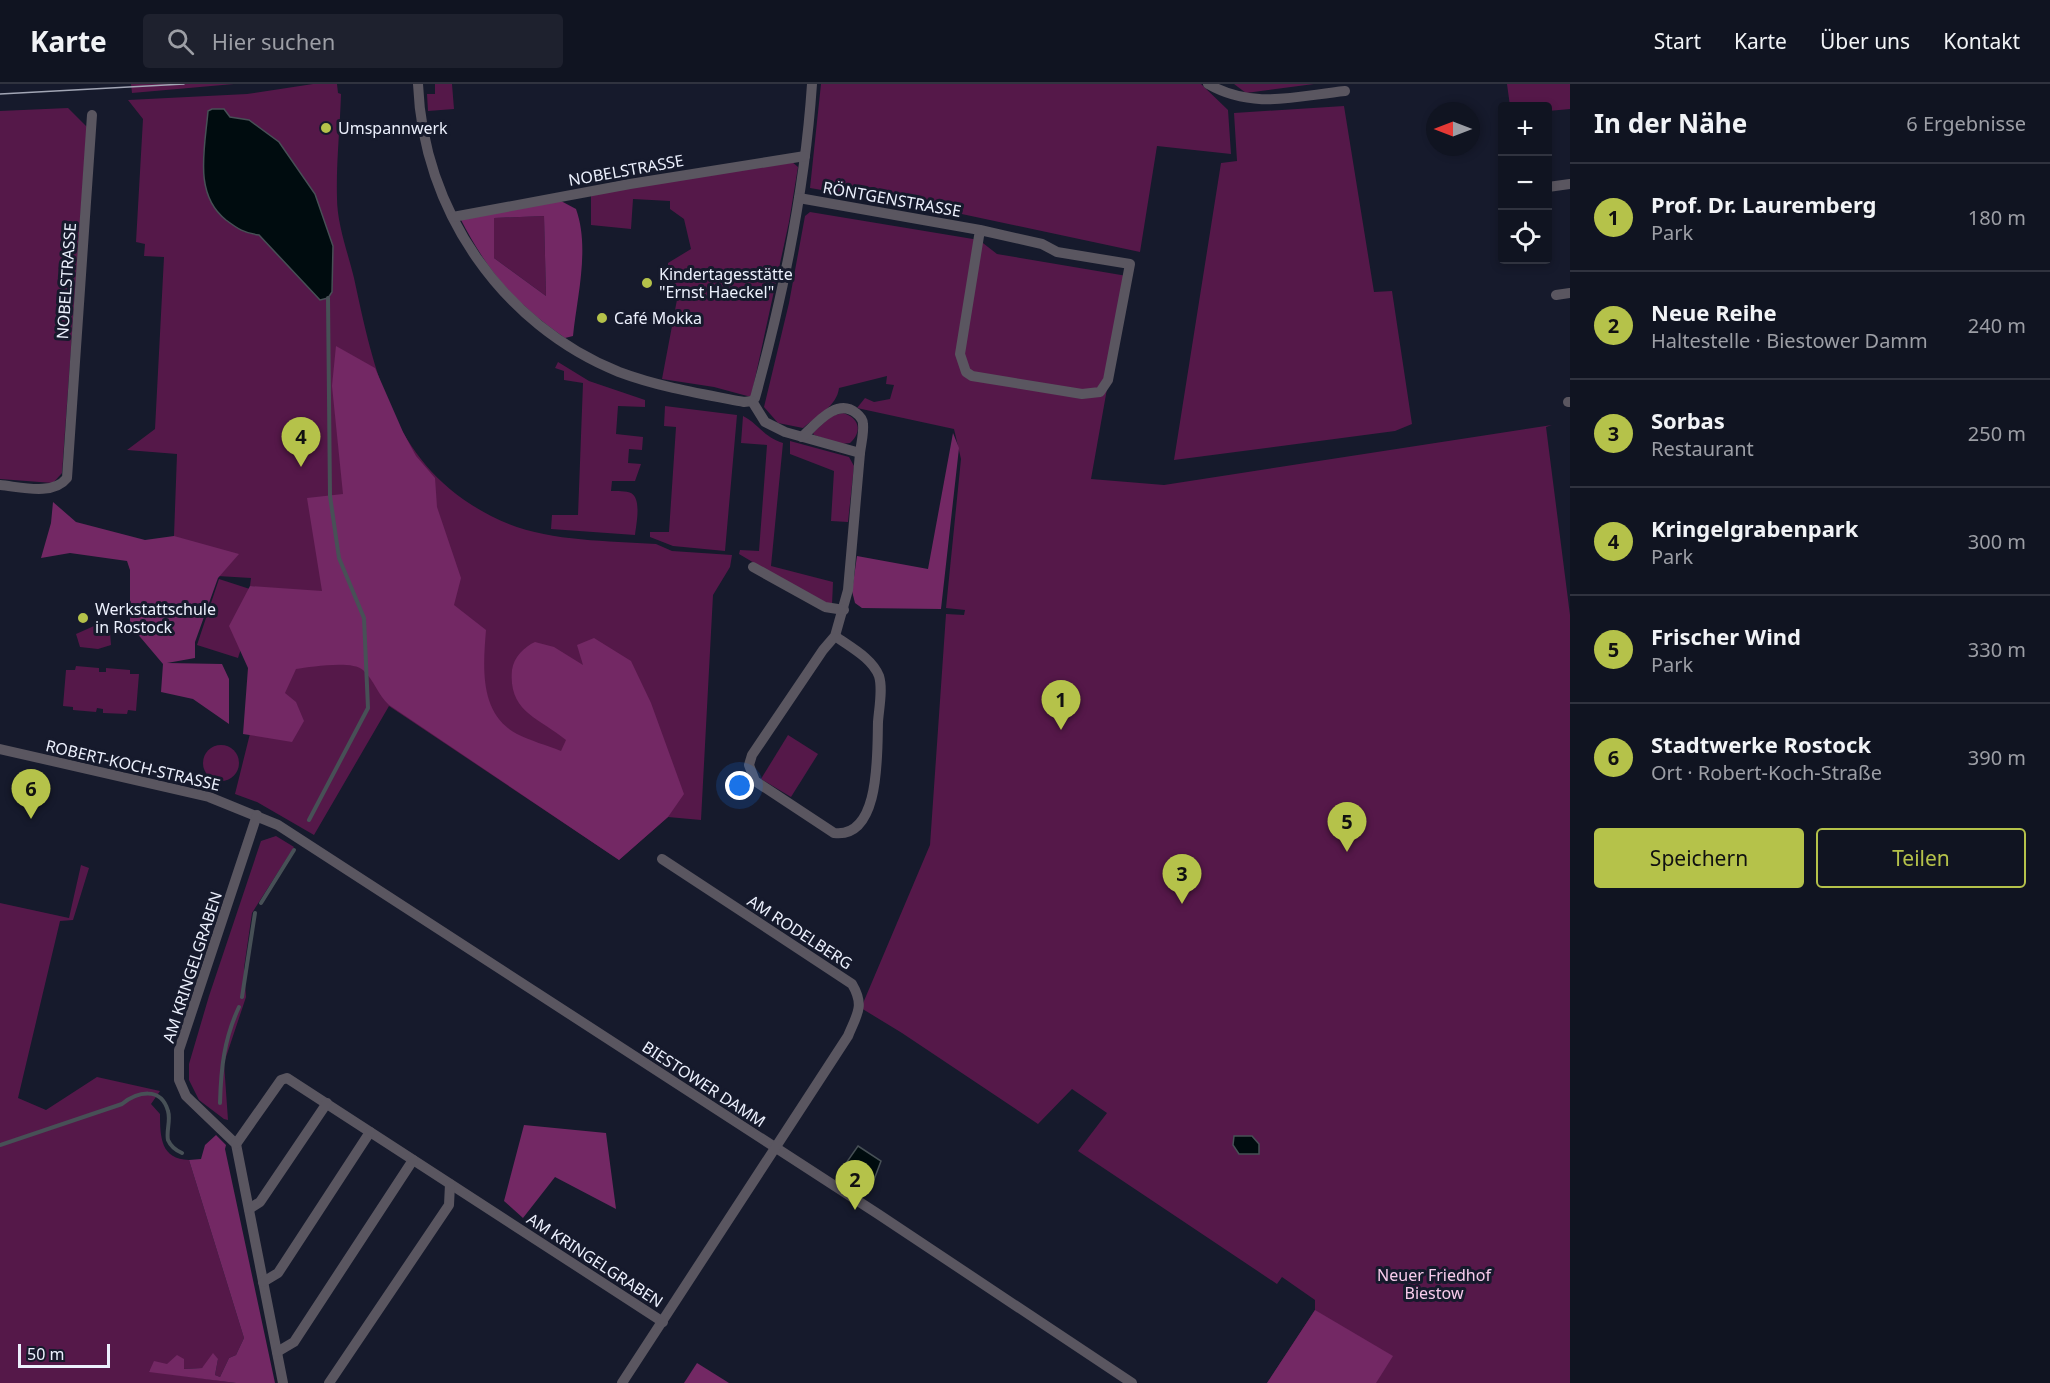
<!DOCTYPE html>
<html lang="de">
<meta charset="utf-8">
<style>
:root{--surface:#101421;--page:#1e212e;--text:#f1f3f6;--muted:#9c9ea5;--line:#30333f;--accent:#b5c24a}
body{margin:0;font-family:"Noto Sans",sans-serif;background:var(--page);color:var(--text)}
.controls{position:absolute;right:18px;top:18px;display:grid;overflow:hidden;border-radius:6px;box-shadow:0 3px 9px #0003}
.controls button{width:54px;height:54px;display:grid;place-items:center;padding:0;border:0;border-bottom:2px solid var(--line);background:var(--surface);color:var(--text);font:30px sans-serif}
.compass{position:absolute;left:1426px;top:18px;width:54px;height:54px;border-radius:50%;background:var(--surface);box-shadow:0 3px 9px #0003;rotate:270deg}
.scale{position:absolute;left:18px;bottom:15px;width:92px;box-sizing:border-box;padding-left:6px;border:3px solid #ecf0fd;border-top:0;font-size:16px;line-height:21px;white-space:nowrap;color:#ecf0fd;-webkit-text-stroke:4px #161a2c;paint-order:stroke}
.you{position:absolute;left:740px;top:702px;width:21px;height:21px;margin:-15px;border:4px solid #fff;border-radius:50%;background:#1a73e8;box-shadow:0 0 0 9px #1a73e833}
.badge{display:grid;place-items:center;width:39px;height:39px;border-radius:50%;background:var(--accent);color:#111;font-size:20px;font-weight:700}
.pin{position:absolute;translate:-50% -50px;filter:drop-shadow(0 2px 3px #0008)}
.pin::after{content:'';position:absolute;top:32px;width:21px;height:18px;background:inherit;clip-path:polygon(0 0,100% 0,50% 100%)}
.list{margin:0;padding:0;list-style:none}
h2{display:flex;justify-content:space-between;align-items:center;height:78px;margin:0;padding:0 24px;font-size:26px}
h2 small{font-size:20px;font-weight:400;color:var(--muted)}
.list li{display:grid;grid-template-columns:39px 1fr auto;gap:18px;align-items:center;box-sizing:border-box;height:108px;padding:0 24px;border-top:2px solid var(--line)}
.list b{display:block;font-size:22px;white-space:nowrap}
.list p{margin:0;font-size:20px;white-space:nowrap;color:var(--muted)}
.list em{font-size:20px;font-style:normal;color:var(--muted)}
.actions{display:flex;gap:12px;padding:18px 24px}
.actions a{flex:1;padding:14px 0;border:2px solid var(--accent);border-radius:6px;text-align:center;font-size:21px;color:var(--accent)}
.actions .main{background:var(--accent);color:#111}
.icon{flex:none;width:33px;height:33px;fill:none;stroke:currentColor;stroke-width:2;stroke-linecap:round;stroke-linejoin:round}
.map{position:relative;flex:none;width:1570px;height:1299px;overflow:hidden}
header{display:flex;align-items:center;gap:36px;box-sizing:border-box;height:84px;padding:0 30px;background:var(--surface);border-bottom:2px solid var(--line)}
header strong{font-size:28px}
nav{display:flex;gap:33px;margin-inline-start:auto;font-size:21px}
.search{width:420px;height:54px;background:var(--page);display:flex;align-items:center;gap:15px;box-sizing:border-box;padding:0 21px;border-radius:6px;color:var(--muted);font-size:22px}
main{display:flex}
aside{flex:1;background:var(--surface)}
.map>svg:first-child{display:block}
</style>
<header>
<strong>Karte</strong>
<div class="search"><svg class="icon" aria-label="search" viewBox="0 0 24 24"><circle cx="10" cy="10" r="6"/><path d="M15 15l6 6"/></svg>Hier suchen</div>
<nav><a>Start</a><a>Karte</a><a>Über uns</a><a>Kontakt</a></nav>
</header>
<main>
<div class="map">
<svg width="1570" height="1299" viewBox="0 0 1570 1299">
<rect width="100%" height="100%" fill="#161a2c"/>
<g fill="#551849">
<path d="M 131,0 L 234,0 L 132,9 Z"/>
<path d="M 313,0 L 337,0 L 338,9 L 341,10 C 340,44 336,80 337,114 C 337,140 348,169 354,194 C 375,292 394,382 491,432 C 541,458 601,456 656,460 L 672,467 L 732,471 L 730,483 L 713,511 L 701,736 L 668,733 L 619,776 L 389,622 L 314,751 L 257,718 L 235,710 L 272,561 L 262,504 L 250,502 L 251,494 L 167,489 L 174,452 L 177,370 L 127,366 L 155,345 L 164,173 L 144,172 L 145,160 L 136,158 L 143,35 L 128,16 L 247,10 Z"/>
<path d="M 435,0 L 452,0 L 454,25 L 428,27 L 427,10 L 435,10 Z"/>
<path d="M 821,0 L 1201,0 L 1228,26 L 1231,70 L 1157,62 L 1140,168 L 957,129 L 810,104 Z"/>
<path d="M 1234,0 L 1314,0 L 1246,9 Z"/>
<path d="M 1507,0 L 1570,0 L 1570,25 L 1548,27 L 1548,22 L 1510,22 Z"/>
<path d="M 1344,22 L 1374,208 L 1392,207 L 1412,340 L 1395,347 L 1174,376 L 1221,79 L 1237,77 L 1234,29 Z"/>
<path d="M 68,24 L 87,43 L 62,389 L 53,399 L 0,395 L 0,27 Z"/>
<path d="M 791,77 L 798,83 L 789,138 L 751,313 L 714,303 L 662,295 L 679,205 L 668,195 L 668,179 L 691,165 L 684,135 L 670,125 L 670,117 L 633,115 L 631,145 L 591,141 L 591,110 Z"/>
<path d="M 810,128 L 979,156 L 997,170 L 1127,192 L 1091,395 L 1164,401 L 1552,341 L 1546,343 L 1570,531 L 1570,1299 L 1267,1299 L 1315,1226 L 1315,1216 L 1282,1193 L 1277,1200 L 1078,1067 L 1107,1029 L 1072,1005 L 1038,1040 L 902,949 L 861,924 L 930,761 L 946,530 L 964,531 L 965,526 L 946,524 L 961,375 L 954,345 L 857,324 L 865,314 L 874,318 L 890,315 L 894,301 L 886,300 L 887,292 L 839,304 C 837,322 817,332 803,344 L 778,339 L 764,323 L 789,219 L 805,132 Z"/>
<path d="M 544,132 L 546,212 L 494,174 L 493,134 Z"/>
<path d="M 558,278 L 589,297 L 645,316 L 645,323 L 618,322 L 616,350 L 643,353 L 642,366 L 629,365 L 628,379 L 641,380 L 635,397 L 612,397 L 611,407 C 617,407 626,407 631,409 C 642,415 636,441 635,451 L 551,445 L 552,431 L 578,431 L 583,299 L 564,296 L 564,287 L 555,284 Z"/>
<path d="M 665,322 L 737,331 L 725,467 L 673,462 L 650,453 L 650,448 L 669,448 L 676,343 L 664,342 Z"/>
<path d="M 843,329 C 859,334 863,347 850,359 L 841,360 L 814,351 L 813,349 L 831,332 Z"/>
<path d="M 743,332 C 760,341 761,351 783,359 L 771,482 L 833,498 L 832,521 L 824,520 L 739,470 L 740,466 L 759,467 L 767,361 L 741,359 Z"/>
<path d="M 790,357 L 849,373 L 854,382 L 848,438 L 831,437 L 834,387 L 790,370 Z"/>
<path d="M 219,495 L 259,508 L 238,574 L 197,561 Z"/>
<path d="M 103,538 L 110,548 L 111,561 L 98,565 L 80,563 L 76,550 Z"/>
<path d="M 76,582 L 99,584 L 99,588 L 106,588 L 106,584 L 130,586 L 130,590 L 139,590 L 136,627 L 128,626 L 127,630 L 103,629 L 103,625 L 97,624 L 96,628 L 73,626 L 73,623 L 63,622 L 66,586 L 75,586 Z"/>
<path d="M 788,651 L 818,670 L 791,713 L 761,695 Z"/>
<circle cx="221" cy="679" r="18"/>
<path d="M 276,752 L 294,763 L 252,829 L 244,884 L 246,913 L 224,979 L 228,1036 L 224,1035 L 199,1016 L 189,996 L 189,980 L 209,912 L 261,757 Z"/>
<path d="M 81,781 L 89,784 L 73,836 L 60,837 L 18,1014 L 46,1026 L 97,993 L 160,1007 L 151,1020 L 160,1030 C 160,1054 161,1075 189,1076 L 244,1254 L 236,1271 L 229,1274 L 220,1293 L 215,1291 L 218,1275 L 202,1284 L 184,1285 L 167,1280 L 149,1287 L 236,1299 L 0,1299 L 0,819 L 69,834 Z"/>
</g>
<g fill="#732864" fill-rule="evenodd">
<path d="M 561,117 L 576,125 C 590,164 577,213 573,252 L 565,254 C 513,217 489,190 460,134 ZM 544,132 L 546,211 L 546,212 L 494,174 L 494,134 Z"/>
<path d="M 336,262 L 375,284 L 403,348 L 416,372 L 435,394 L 437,423 L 461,494 L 454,521 L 486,546 C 483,583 479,630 517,650 C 531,657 546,661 561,667 L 566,656 C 539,634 508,628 512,586 C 514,573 524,563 535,558 L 554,563 L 583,581 L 577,561 L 594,554 L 631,577 L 651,619 L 684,710 L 668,733 L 619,776 L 389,621 C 378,611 374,596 363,586 C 352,576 310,583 296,585 L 285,609 L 296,618 L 304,637 L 292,658 L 243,650 L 248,584 L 229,542 L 250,502 L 322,507 L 307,414 L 343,410 L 332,302 Z"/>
<path d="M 953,349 L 959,364 L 941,525 L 862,524 L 855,519 L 852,507 L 857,472 L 928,485 Z"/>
<path d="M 53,418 L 76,438 L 145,456 L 174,452 L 239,470 L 218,494 L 195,558 L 195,574 L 167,579 L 222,580 L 229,595 L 229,640 L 193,615 L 161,608 L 163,580 L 130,541 L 130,486 L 127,477 L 70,469 L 41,474 L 51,439 Z"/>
<path d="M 524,1041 L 606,1049 L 616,1125 L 555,1093 L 523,1134 L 504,1117 Z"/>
<path d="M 216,1051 L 226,1061 L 225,1065 L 275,1299 L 236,1299 L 149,1288 L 154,1277 L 167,1280 L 177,1271 L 184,1275 L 184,1285 L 202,1284 L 213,1269 L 218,1275 L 215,1291 L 220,1293 L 229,1274 L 236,1271 L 244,1254 L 189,1076 L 201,1075 L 205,1061 Z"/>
<path d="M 1315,1226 L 1393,1272 L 1376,1299 L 1267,1299 Z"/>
<path d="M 697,1279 L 729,1299 L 684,1299 Z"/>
</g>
<g fill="#000c0f" stroke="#475056" stroke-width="1.5">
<path d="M 212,25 L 224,25 L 230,33 L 249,36 L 279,58 L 315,110 L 333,162 L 332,208 L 328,214 L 320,216 L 259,151 C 244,149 238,145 226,136 C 193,110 205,64 208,27 Z"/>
<path d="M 1234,1052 L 1252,1052 L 1259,1060 L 1259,1070 L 1239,1070 L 1233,1061 Z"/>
<path d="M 858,1062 L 881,1077 L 872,1101 L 844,1082 Z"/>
</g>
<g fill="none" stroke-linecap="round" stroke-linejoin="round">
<g stroke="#475056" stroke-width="4">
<path d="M 309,736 L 368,624 L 364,534 L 339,474 L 330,412 L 328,214"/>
<path d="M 261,819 L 294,766"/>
<path d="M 242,913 L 255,829"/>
<path d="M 220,1019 C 221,984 224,955 239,923"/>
<path d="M 0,1061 L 122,1020 C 137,1008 161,1002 168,1027 C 171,1036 166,1047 168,1056 C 171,1063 175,1066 182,1069"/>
</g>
<g stroke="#5a5660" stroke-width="10">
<path d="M 418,0 C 423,126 502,241 619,288 C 659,303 702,310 744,318 L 752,317 L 755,314 C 783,212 805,105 812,0"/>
<path d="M 1208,0 C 1253,26 1296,12 1345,7"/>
<path d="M 1548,103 L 1570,100"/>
<path d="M 799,114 L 980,146 L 1042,160 L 1057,168 L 1130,180 L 1108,296 L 1100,308 L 1082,310 L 972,292 L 966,288 L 960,270 L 980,146"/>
<path d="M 453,133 L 630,100 L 805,72"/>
<path d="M 1556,211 L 1570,209"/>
<path d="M 752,317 L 765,338 L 785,348 L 860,369 L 848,506 L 835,552 L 823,566 L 752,671 L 749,681 L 755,697 L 834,749 C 881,755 877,668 878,638 C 879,624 883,605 879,592 C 872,574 850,563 835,552"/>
<path d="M 1568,318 L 1570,318"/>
<path d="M 802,353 C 816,340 837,313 856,329 C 860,332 863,335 863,340 C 864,349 861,360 860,369"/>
<path d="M 0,401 C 21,403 53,412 67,394 L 92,31"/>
<path d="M 753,483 L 825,523 L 844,526"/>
<path d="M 0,665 L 209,713 L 278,741 L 878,1130 L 1132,1299"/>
<path d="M 257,731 L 179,966 L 179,996 L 186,1012 L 236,1060 L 283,1299"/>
<path d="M 236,1060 L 281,996 L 287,994 L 663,1238"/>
<path d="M 249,1125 L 260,1118 L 327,1019"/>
<path d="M 263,1198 L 278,1189 L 370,1048"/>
<path d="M 277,1268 L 294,1258 L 413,1076"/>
<path d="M 329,1299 L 449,1121 L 450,1100"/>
<path d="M 622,1299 L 848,952 C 857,930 865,922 852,900 L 662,775"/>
</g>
<path stroke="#a2a6b5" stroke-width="1.5" d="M 0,10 L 184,0"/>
</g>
<g fill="#b5c24a" stroke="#161a2c" stroke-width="2">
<circle cx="326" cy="44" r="6"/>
<circle cx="647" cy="199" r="6"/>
<circle cx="602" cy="234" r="6"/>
<circle cx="83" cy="534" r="6"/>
</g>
<g text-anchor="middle" stroke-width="6" stroke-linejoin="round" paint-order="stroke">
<g font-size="16" fill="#ecf0fd" stroke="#161a2c" text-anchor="start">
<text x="338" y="50">Umspannwerk</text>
<text x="659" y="196">Kindertagesstätte<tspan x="659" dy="18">"Ernst Haeckel"</tspan></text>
<text x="614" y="240">Café Mokka</text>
<text x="95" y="531">Werkstattschule<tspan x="95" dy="18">in Rostock</tspan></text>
</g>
<g font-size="16" fill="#ecf0fd" stroke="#161a2c">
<text transform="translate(626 86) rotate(-10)" y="6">NOBELSTRASSE</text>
<text transform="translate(892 115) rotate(10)" y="6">RÖNTGENSTRASSE</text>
<text transform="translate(66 197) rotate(-86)" y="6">NOBELSTRASSE</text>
<text transform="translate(133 681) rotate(13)" y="6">ROBERT-KOCH-STRASSE</text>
<text transform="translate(800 848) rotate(33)" y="6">AM RODELBERG</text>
<text transform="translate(192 883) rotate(-72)" y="6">AM KRINGELGRABEN</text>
<text transform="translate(704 1000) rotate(33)" y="6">BIESTOWER DAMM</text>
<text transform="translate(595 1176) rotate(33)" y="6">AM KRINGELGRABEN</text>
</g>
<g font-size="16" fill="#f8ccec" stroke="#161a2c">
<text x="1434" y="1197">Neuer Friedhof<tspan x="1434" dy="18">Biestow</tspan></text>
</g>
</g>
</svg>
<div class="controls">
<button>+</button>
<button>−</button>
<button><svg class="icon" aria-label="locate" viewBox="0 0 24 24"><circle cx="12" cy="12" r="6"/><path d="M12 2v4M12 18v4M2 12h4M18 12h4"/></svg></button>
</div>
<svg class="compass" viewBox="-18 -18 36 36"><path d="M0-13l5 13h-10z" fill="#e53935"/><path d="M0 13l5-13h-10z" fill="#9c9ea5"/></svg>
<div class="scale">50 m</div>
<div class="you"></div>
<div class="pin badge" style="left:1061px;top:646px">1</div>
<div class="pin badge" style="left:855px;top:1126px">2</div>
<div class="pin badge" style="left:1182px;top:820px">3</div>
<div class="pin badge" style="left:301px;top:383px">4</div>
<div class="pin badge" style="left:1347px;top:768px">5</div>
<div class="pin badge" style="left:31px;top:735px">6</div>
</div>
<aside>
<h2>In der Nähe<small>6 Ergebnisse</small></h2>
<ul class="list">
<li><span class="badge">1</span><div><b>Prof. Dr. Lauremberg</b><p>Park</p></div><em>180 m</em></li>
<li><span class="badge">2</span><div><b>Neue Reihe</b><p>Haltestelle · Biestower Damm</p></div><em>240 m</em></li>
<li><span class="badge">3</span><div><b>Sorbas</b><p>Restaurant</p></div><em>250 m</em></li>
<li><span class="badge">4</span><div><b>Kringelgrabenpark</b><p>Park</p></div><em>300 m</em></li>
<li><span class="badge">5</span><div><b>Frischer Wind</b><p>Park</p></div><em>330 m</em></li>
<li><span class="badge">6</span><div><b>Stadtwerke Rostock</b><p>Ort · Robert-Koch-Straße</p></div><em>390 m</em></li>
</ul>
<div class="actions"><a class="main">Speichern</a><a>Teilen</a></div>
</aside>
</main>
